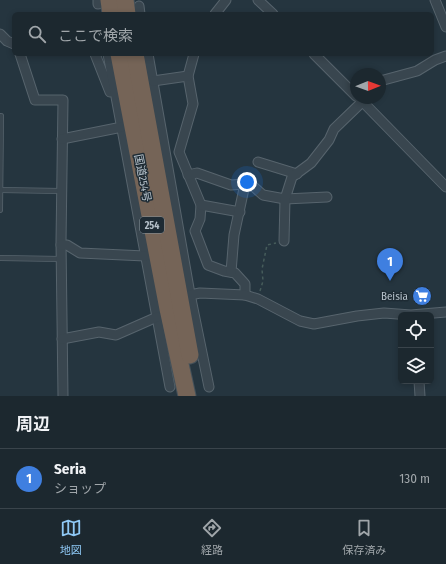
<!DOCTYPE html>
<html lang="ja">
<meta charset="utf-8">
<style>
:root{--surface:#1c282f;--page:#29343b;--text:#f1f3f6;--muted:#a0a6aa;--line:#3a444b;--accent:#8fc9f6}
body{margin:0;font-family:"Fira Sans Condensed","Noto Sans JP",sans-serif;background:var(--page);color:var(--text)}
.controls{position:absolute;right:12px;bottom:12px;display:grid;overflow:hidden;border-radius:6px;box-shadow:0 2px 6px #0003}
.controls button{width:36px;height:36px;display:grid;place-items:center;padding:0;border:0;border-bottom:1px solid var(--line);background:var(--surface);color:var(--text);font:20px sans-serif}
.compass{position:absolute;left:350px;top:68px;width:36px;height:36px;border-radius:50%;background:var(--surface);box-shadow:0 2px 6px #0003;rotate:89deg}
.you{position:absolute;left:247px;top:182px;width:14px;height:14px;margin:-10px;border:3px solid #fff;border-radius:50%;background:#1a73e8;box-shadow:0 0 0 6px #1a73e833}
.badge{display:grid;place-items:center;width:26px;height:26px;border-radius:50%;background:var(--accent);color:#fff;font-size:13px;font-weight:700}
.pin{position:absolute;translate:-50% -33px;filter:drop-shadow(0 1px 2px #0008)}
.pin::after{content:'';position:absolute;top:21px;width:14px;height:12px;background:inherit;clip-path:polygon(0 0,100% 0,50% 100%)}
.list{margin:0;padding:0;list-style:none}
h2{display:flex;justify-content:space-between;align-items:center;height:52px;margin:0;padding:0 16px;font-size:17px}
h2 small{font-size:13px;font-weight:400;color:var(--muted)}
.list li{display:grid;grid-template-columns:26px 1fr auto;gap:12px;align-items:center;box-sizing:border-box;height:60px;padding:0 16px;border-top:1px solid var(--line)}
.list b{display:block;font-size:15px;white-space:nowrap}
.list p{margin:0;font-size:13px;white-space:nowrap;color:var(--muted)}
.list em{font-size:13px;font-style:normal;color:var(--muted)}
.icon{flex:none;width:22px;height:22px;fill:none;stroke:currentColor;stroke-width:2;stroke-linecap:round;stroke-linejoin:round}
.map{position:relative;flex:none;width:446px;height:396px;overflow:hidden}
.search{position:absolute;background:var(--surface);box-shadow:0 2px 6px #0003;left:12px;right:12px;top:12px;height:44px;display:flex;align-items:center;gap:10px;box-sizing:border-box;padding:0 14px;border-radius:6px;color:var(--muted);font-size:15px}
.sheet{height:112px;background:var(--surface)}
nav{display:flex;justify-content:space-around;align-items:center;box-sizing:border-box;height:56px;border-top:1px solid var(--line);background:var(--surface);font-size:11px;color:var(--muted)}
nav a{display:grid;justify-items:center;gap:2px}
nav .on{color:var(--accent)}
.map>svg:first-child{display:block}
</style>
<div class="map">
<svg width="446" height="396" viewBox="0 0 446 396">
<rect width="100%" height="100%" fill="#25353f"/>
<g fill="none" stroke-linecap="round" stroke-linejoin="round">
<g stroke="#57646d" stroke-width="6">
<g id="lane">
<path d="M 0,190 L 61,191"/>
<path d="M 0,210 L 1,116"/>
<path d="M 0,258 L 61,259"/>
</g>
</g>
<g stroke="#57646d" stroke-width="11">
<g id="street">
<path d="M 98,0 L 98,4"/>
<path d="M 258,0 L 273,14"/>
<path d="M 435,0 L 446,27"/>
<path d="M 139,6 L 140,14"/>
<path d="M 215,14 L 226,0"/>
<path d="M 0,34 L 7,41 L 14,44"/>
<path d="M 20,54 L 35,100 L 63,100 L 61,242 L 63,396"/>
<path d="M 95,54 L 110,92 L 115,90"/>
<path d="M 108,54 L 170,387"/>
<path d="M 148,54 L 190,294 L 209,387"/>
<path d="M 194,54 L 188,76 L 193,104 L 179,152 L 201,205 L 200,219 L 195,231 L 208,265 L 224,271 L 235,273 L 245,284 L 245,295"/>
<path d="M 314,54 L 356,96"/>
<path d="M 153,81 L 188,76"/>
<path d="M 380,81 L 417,71 L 435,60 L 446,56"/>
<path d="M 359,98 L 446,187"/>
<path d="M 62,139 L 122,127"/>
<path d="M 258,162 L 297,174"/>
<path d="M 188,175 L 197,173 L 231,185 L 245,184 L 254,187 L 263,195 L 285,199 L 327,197"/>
<path d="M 201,205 L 240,212"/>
<path d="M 284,241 L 285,199 L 292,177 L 311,163 L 329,140 L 334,129 L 362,102"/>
<path d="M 61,245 L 67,245 L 80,253 L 145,256"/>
<path d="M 231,272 L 234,235 L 245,184"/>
<path d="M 185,296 L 200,293 L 245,295 L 258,299 L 300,321 L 314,324 L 357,316 L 384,313 L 411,315 L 446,312"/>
<path d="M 62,339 L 99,332 L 116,335 L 157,317"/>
<path d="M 419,381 L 420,396"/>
</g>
</g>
<g stroke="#44515a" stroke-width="19">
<g id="highway">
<path d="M 109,0 L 111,14"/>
<path d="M 125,0 L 127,14"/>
<path d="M 119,54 L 168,309 L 187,396"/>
<path d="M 135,54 L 190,355"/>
</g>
</g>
<path stroke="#465c5b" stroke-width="1.5" stroke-dasharray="3 3" stroke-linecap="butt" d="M 260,291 L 263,281 L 262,269 L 267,245 L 276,243"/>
<use href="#lane" stroke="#39464f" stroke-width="4.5"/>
<use href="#street" stroke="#39464f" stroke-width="9"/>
<use href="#highway" stroke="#756457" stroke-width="17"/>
</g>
<defs>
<g id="supermarket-disc" transform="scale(1)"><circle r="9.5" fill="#3f7fe0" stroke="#1e2b34"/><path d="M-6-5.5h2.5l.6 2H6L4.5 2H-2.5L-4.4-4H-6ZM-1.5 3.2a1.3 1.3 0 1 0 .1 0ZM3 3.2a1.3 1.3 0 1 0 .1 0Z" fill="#fff"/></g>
</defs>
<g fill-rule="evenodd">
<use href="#supermarket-disc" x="422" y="296"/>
</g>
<g text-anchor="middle" stroke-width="3" stroke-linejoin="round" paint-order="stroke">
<rect fill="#1e2b34" stroke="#88949d" stroke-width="1" x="140" y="217" width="24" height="16" rx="3"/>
<g font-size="10" font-weight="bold" fill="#b6c1ca">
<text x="152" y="229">254</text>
</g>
<g font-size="11" fill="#b6c1ca" stroke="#1e2b34">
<text transform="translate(143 178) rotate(79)" y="4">国道254号</text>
</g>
<g font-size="11" fill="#b6c1ca" stroke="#1e2b34" text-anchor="end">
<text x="408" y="300">Beisia</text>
</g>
</g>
</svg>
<div class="controls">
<button><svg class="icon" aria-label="locate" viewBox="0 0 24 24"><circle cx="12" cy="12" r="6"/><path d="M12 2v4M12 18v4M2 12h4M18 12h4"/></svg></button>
<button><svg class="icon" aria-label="layers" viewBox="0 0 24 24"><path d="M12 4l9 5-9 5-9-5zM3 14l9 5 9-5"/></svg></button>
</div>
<svg class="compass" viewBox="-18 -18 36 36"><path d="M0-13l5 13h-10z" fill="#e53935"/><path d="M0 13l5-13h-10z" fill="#a0a6aa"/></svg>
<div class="you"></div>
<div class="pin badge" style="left:390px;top:281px;background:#3f7fe0">1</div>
<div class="search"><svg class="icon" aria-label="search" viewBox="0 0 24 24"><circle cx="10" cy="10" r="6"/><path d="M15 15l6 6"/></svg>ここで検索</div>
</div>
<section class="sheet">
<h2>周辺<small></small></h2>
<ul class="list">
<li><span class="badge" style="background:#3f7fe0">1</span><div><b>Seria</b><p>ショップ</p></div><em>130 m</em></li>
</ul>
</section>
<nav>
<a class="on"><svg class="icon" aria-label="map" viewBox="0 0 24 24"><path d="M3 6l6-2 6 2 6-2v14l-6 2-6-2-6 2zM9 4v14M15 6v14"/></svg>地図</a>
<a><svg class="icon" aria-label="directions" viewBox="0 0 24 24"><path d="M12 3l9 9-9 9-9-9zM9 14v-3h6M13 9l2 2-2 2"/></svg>経路</a>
<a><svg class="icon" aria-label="saved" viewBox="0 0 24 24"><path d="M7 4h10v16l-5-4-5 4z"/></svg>保存済み</a>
</nav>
